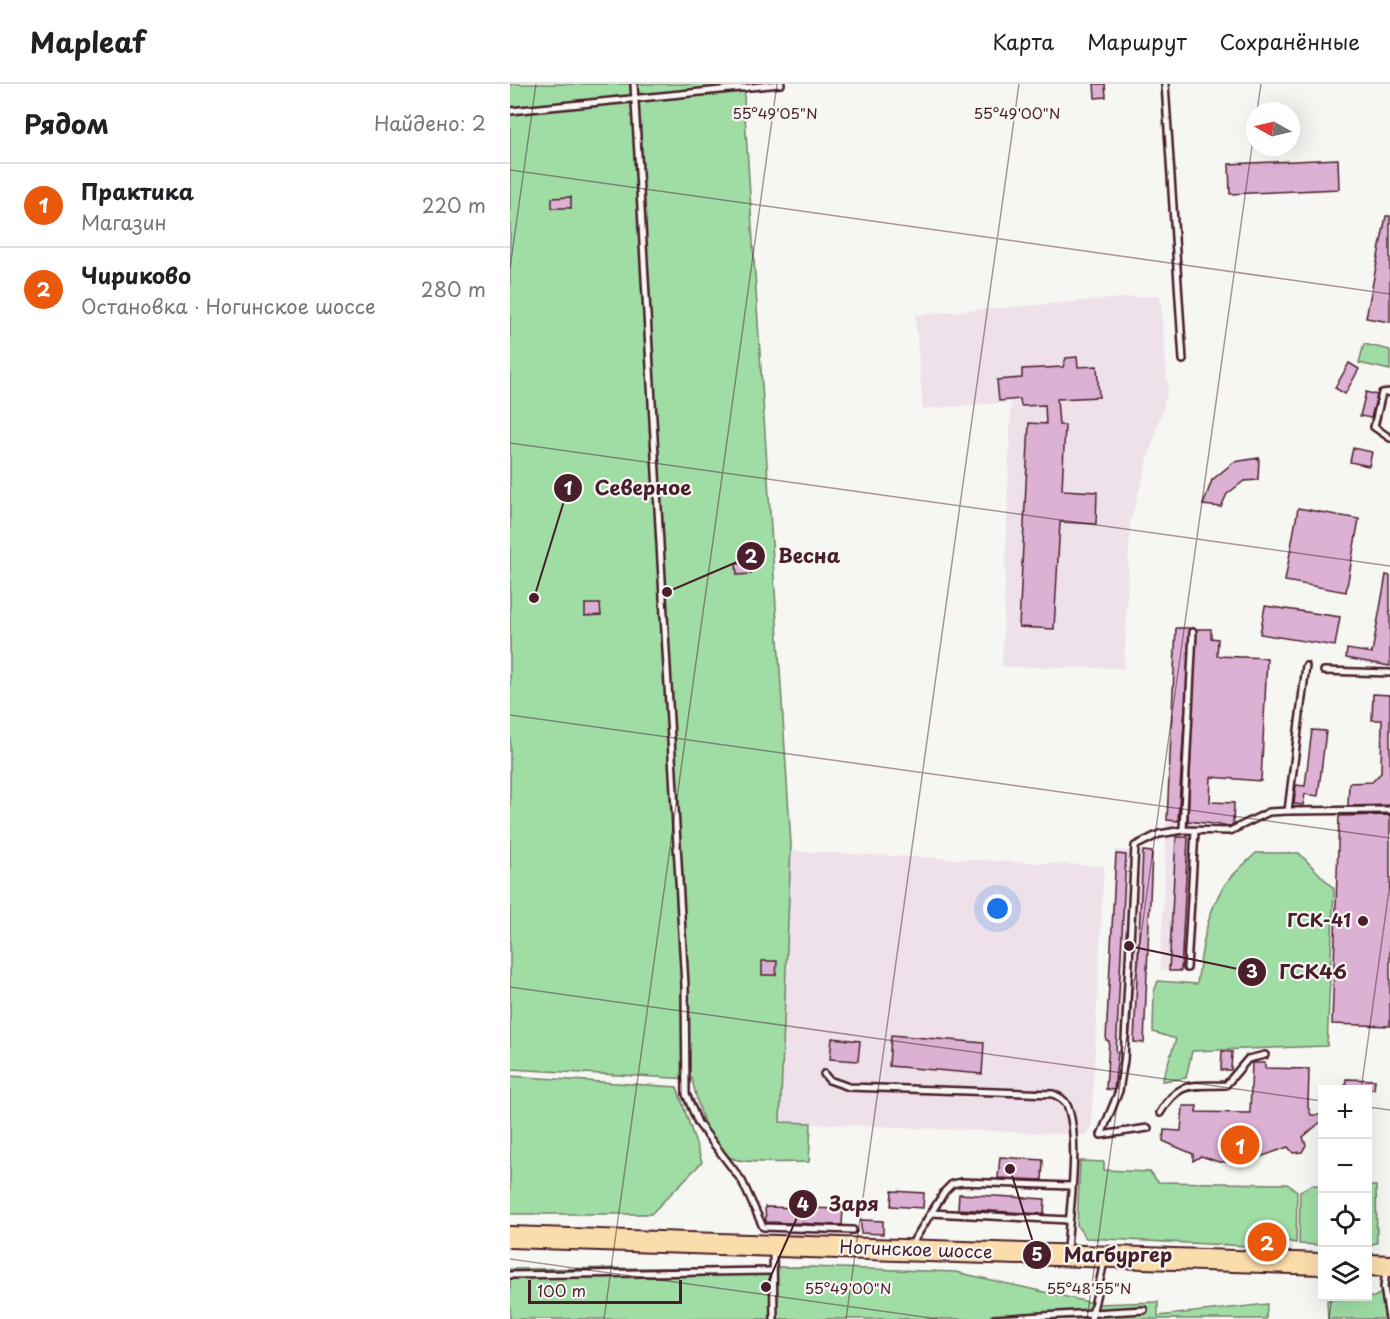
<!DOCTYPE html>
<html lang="ru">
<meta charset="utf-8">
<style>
:root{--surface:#fff;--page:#f2f2f2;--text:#202124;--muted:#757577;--line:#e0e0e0;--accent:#ea580c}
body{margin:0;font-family:"Playpen Sans",sans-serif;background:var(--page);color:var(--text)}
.controls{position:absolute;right:18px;bottom:18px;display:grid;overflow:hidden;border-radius:0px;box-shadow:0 6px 24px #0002}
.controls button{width:54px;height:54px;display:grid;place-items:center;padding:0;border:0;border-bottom:2px solid var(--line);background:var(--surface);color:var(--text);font:30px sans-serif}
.compass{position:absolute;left:736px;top:18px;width:54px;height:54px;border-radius:50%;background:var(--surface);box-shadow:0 6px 24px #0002;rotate:278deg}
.scale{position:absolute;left:18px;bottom:15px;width:154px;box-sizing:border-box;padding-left:6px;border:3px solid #4a1f2b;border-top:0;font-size:16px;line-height:21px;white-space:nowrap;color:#4a1f2b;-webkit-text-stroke:4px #f6f6f2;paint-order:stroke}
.you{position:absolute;left:488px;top:825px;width:21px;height:21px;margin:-15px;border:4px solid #fff;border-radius:50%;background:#1a73e8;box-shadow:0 0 0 9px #1a73e833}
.badge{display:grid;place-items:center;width:39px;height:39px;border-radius:50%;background:var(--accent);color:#fff;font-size:20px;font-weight:700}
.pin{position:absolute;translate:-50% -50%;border:3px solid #fff;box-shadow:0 2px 6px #0006}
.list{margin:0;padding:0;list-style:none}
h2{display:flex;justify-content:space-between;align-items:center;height:78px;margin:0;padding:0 24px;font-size:26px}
h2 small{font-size:20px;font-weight:400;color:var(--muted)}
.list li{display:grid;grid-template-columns:39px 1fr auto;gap:18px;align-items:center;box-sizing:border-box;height:84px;padding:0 24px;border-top:2px solid var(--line)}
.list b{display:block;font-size:22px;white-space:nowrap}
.list p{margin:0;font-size:20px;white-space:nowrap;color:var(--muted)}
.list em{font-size:20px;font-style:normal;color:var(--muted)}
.icon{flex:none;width:33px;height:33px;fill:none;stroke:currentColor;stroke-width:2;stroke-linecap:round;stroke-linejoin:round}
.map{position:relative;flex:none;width:880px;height:1235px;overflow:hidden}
header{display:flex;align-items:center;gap:36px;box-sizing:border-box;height:84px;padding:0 30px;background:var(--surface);border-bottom:2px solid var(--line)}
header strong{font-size:28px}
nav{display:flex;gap:33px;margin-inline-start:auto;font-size:21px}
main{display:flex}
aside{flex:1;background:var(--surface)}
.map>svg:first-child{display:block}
</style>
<header>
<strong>Mapleaf</strong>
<nav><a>Карта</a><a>Маршрут</a><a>Сохранённые</a></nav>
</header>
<main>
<aside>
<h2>Рядом<small>Найдено: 2</small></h2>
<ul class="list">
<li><span class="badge">1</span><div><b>Практика</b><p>Магазин</p></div><em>220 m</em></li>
<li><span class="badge">2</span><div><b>Чириково</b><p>Остановка · Ногинское шоссе</p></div><em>280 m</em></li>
</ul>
</aside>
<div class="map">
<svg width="880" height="1235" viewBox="0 0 880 1235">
<rect width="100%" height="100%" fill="#f6f6f2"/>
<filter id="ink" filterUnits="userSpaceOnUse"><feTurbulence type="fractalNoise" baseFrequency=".0167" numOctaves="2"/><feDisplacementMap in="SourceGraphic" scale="12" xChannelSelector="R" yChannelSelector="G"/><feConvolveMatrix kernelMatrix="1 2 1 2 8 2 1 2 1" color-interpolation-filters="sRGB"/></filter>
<g filter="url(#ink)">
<g fill="#eee1e9">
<path d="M 650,211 L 658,305 L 620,439 L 614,584 L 492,583 L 501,318 L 413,325 L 405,231 Z"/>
<path d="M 666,543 L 701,545 L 683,888 L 650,886 Z"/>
<path d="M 605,766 L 643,767 L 633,959 L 596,957 Z"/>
<path d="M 281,767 L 594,782 L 581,1045 L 575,1051 L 270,1038 Z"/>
</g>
<g fill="#9fdda5" stroke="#747e68" stroke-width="1.5">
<path d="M 0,0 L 236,0 L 234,16 L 281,761 L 270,1038 L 301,1039 L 299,1078 C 276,1078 251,1080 228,1076 C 198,1071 188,1020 182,995 L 0,985 Z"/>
<path d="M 854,260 L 880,266 L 880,286 L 849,279 Z"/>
<path d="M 746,769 L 789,769 L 824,805 L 817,962 L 682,967 L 676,994 L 652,997 L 666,955 L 643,948 L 644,908 L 648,897 L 687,900 C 692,867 695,831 714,802 C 722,790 736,779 746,769 Z"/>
<path d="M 0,992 L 167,1003 L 192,1078 L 141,1130 L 0,1130 Z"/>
<path d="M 570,1077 L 594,1078 L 594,1086 L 640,1088 L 648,1098 L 777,1100 L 787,1107 L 786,1159 L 751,1152 L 738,1162 L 576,1154 L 567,1142 Z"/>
<path d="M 802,1101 L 812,1101 L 812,1161 L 789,1160 L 790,1107 Z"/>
<path d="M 858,1102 L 866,1102 L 867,1159 L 858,1161 Z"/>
<path d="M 299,1183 L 446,1188 L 587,1220 L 648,1218 L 648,1232 L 757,1220 L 756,1235 L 0,1235 L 0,1185 Z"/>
<path d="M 880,1204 L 880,1235 L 818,1235 L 817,1216 L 864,1213 Z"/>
</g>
<g fill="#ddb1d4" stroke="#4a1f2b" stroke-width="1.5">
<path d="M 584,0 L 595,0 L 596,13 L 585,14 Z"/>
<path d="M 828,75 L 829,105 L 720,110 L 719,80 Z"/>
<path d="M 61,113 L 61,124 L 42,124 L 42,114 Z"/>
<path d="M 876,132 L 880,132 L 880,238 L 856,234 Z"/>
<path d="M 567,273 L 568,283 L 587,282 L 589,313 L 547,315 L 549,341 L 555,341 L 552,406 L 587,408 L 586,440 L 550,438 L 544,545 L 509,543 L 519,339 L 536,340 L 535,321 L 511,322 L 510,315 L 489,317 L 487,296 L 512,294 L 512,285 L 553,283 L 556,274 Z"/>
<path d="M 839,279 L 849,285 L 835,310 L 825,304 Z"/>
<path d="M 856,308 L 867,311 L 861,334 L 850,332 Z"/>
<path d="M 843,364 L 862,368 L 859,382 L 840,378 Z"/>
<path d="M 749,374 L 748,396 L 734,397 L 717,410 L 711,423 L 693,421 L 702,396 L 724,378 Z"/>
<path d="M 788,424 L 849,435 L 836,508 L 775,497 Z"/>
<path d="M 240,479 L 241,490 L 227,491 L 226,480 Z"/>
<path d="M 876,491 L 880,492 L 880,582 L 836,574 L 837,565 L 862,569 Z"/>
<path d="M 75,520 L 90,520 L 91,531 L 75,532 Z"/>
<path d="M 755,522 L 830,533 L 825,562 L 750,550 Z"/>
<path d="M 666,544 L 680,544 L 668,737 L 657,736 Z"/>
<path d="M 686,545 L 701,545 L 701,554 L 708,555 L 707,572 L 757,574 L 751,697 L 701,693 L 700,718 L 724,719 L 723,740 L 720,742 L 678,737 Z"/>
<path d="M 863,610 L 880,611 L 880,721 L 838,722 L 839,699 L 862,698 L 871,689 L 872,636 L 862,636 Z"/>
<path d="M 802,646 L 816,647 L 808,712 L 795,710 L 793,721 L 784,720 L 786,701 L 795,702 Z"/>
<path d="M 880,731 L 880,942 L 822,940 L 829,732 Z"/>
<path d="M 666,753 L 678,753 L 671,887 L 659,887 Z"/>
<path d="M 633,767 L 642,768 L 634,959 L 624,958 Z"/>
<path d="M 606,770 L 616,771 L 606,968 L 608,968 L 604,1006 L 596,1005 L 599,957 L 596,956 Z"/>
<path d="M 252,877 L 267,877 L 266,891 L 252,891 Z"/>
<path d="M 381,951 L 474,959 L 472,990 L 379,982 Z"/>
<path d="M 322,954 L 350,957 L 348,977 L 320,975 Z"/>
<path d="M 712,967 L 722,968 L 721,986 L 711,986 Z"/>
<path d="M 742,979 L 755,979 L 755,984 L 799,985 L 798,1023 L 801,1031 L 813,1031 L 813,1036 L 793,1053 L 796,1061 L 792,1068 L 783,1069 L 778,1063 L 739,1077 L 709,1078 L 691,1072 L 683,1077 L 683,1070 L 653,1057 L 654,1046 L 671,1047 L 673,1022 L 687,1022 L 686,1028 L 740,1029 Z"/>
<path d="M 836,995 L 865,996 L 864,1005 L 835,1005 Z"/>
<path d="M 490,1073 L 533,1076 L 532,1096 L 488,1094 Z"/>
<path d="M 382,1107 L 414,1109 L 413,1124 L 381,1122 Z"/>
<path d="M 449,1110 L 535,1115 L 534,1130 L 448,1125 Z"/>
<path d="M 255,1123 L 333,1125 L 332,1141 L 256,1138 Z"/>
<path d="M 351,1136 L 373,1137 L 373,1150 L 351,1149 Z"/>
</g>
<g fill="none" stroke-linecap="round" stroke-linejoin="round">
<g stroke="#4a1f2b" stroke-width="10">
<g id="lane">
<path d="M 124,0 L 175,902 L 176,1010 L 188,1039 L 232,1097 L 253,1143 L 343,1146"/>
<path d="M 655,0 L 673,276"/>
<path d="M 0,27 L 271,0"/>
<path d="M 880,308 L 872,309 L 864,343 L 880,354"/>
<path d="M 683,548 L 673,746 L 720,747 L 759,728 L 778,727"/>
<path d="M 796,582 L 778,727 L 880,726"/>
<path d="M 814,587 L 880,589"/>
<path d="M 677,884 L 685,747"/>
<path d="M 314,990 L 319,996 L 339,1003 L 543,1010 C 549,1013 554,1015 557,1021 C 571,1053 559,1130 557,1166"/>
<path d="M 650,1029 C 669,996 682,1002 716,1001 L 738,975 L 755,971"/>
<path d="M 638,1044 L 591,1051 L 609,1007 L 614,976 L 625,762 L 649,750 L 673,746"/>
<path d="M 421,1129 L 559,1136"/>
<path d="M 401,1161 L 435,1107 L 442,1100 L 452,1098 L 561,1102"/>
<path d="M 263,1165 L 264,1235"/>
<path d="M 876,1186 L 874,1203 L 879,1235"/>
<path d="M 0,1191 L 262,1187"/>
<path d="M 484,1235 L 634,1226"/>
<path d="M 581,1235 L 594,1178"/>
</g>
</g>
<g stroke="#4a1f2b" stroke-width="24">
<g id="highway">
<path d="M 0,1153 L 812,1180"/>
<path d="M 858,1181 L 880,1182"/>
</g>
</g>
<use href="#lane" stroke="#f6f6f2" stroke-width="5"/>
<use href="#highway" stroke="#fbddab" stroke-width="20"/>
</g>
</g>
<path fill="none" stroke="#4a1f2b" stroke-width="1.5" stroke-opacity="0.45" d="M 747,27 L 751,0M 0,86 L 880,210M 0,184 L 26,0M 0,359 L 880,482M 0,631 L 880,754M 0,903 L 812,1017M 851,1006 L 880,799M 858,1023 L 880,1026M 0,1175 L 428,1235M 94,1235 L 267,0M 336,1235 L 509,0M 577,1235 L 745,41M 819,1235 L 822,1212"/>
<circle fill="#4a1f2b" stroke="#f6f6f2" stroke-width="2" cx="853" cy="837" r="6"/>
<g text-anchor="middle" stroke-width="4.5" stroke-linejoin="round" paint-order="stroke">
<g font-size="18" font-weight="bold" fill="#4a1f2b" stroke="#f6f6f2" text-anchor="end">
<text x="841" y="843">ГСК-41</text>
</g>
<g font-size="18" fill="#4a1f2b" stroke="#f6f6f2">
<text transform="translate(406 1166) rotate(2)" y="6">Ногинское шоссе</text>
</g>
</g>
<g font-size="15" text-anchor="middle" fill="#4a1f2b" stroke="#f6f6f2" stroke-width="4.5" stroke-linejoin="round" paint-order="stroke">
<text x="265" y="35">55°49'05"N</text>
<text x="507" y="35">55°49'00"N</text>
<text x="338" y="1210">55°49'00"N</text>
<text x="579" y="1210">55°48'55"N</text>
</g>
<path fill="none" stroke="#4a1f2b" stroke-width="2" d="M24 514L58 404M157 508L241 472M619 862L742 888M256 1203L293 1120M500 1085L527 1171"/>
<g fill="#4a1f2b" stroke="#f6f6f2" stroke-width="2">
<circle cx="24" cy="514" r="6"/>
<circle cx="157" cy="508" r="6"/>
<circle cx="619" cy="862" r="6"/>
<circle cx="256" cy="1203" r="6"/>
<circle cx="500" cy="1085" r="6"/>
<circle cx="58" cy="404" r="15"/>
<circle cx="241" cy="472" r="15"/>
<circle cx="742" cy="888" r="15"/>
<circle cx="293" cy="1120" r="15"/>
<circle cx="527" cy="1171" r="15"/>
</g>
<g font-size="18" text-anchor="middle" font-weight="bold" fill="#fff">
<text x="58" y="411">1</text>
<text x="241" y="479">2</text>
<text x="742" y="894">3</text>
<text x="293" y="1127">4</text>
<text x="527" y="1177">5</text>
</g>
<g font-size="20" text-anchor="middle" font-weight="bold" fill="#4a1f2b" stroke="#f6f6f2" stroke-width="4.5" stroke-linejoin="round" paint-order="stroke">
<text x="133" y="411">Северное</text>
<text x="299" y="479">Весна</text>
<text x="803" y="895">ГСК46</text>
<text x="344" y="1127">Заря</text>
<text x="608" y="1178">Магбургер</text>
</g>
</svg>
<div class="controls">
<button>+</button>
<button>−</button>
<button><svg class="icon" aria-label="locate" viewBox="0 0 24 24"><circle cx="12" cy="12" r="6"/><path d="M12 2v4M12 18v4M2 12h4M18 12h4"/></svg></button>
<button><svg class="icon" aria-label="layers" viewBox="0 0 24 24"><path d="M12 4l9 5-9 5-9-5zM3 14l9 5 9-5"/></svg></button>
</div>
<svg class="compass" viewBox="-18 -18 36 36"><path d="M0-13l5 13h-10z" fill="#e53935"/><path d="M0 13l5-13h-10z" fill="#757577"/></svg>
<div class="scale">100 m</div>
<div class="you"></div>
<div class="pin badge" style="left:730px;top:1061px">1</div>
<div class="pin badge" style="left:757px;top:1158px">2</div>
</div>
</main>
